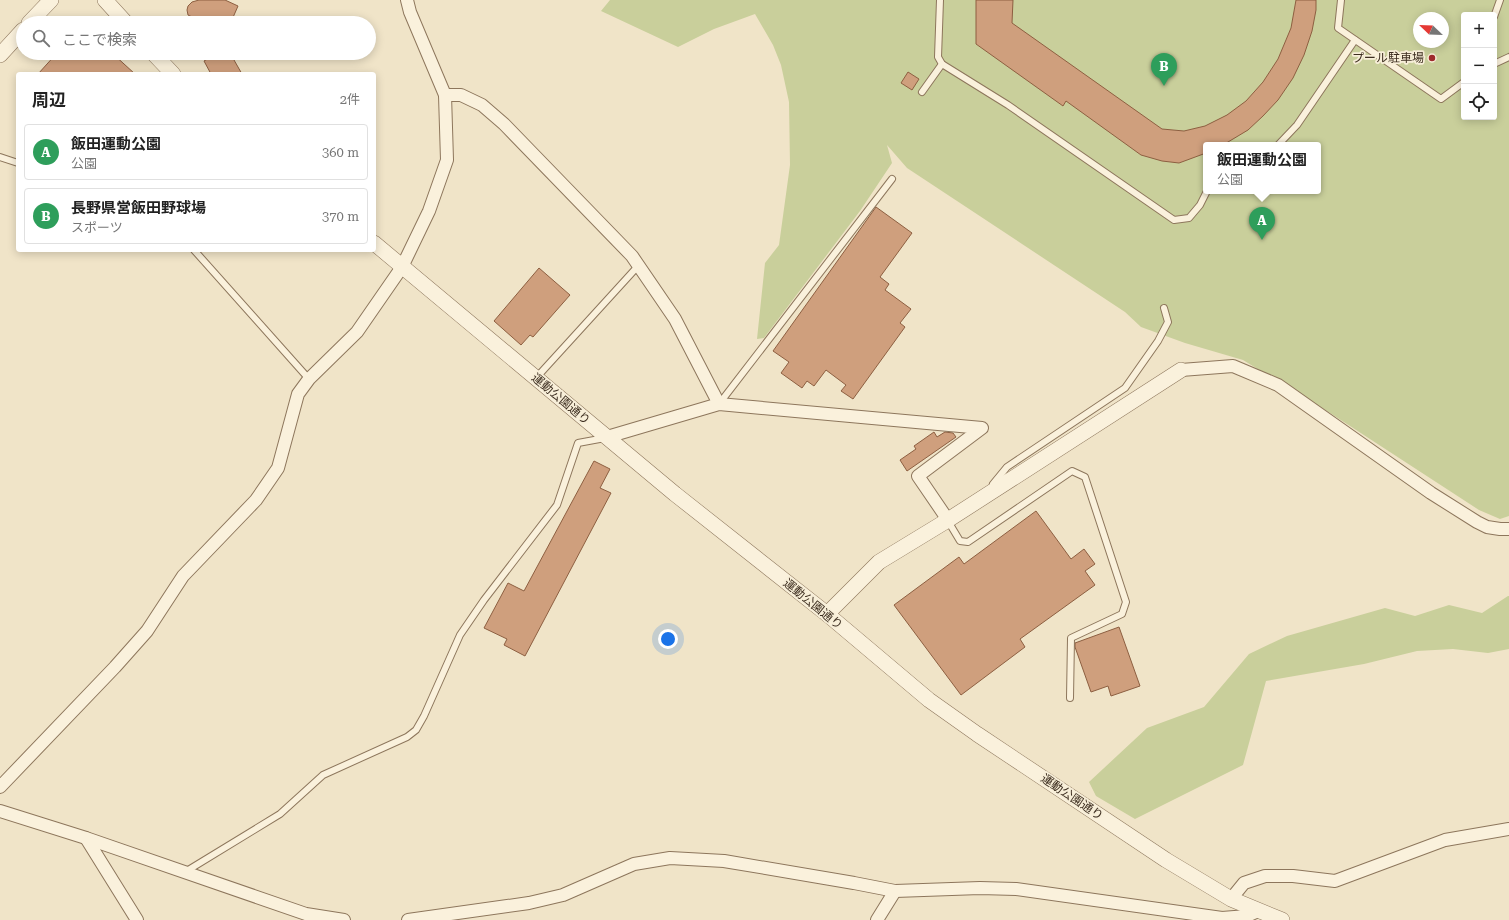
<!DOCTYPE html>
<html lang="ja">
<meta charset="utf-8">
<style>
:root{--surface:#fff;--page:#f2f2f2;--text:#222;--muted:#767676;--line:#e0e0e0;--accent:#9e2a2b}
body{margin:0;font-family:"Roboto Serif","Noto Sans JP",serif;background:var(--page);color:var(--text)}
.controls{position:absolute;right:12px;top:12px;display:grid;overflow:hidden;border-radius:4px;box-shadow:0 2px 10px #0003}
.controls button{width:36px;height:36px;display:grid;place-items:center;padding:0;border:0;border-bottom:1px solid var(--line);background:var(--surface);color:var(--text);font:20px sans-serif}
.compass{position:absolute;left:1413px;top:12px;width:36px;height:36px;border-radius:50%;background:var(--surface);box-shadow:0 2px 10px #0003;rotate:293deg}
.you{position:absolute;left:668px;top:639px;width:14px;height:14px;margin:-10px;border:3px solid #fff;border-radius:50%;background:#1a73e8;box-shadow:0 0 0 6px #1a73e833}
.badge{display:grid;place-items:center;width:26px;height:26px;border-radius:50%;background:var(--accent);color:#fff;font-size:13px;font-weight:700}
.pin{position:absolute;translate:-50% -33px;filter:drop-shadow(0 1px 2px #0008)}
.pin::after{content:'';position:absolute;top:21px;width:14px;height:12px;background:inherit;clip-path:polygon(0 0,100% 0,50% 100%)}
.popup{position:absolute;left:1203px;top:142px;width:118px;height:52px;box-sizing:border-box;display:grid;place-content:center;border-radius:4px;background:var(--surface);filter:drop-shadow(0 1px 3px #0005);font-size:13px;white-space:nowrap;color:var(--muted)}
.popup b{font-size:15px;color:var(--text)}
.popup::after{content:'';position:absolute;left:50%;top:100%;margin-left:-8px;border:8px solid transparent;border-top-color:var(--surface)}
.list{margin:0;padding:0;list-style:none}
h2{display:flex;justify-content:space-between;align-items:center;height:52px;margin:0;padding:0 16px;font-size:17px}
h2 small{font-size:13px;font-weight:400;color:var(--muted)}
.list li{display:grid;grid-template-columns:26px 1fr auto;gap:12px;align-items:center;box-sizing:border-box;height:56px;margin:0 8px 8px;padding:0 8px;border:1px solid var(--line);border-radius:4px}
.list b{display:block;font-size:15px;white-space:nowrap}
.list p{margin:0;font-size:13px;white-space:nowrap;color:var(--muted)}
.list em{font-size:13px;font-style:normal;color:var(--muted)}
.icon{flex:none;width:22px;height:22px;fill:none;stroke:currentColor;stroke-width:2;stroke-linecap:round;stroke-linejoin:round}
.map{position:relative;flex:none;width:1509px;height:920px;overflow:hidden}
.search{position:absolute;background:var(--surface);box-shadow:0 2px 10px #0003;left:16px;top:16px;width:360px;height:44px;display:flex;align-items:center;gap:10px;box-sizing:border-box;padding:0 14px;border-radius:22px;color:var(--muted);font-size:15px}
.panel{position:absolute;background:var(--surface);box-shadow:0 2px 10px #0003;left:16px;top:72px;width:360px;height:180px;border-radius:4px}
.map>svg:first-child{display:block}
</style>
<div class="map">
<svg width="1509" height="920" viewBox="0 0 1509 920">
<rect width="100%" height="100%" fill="#f0e4c8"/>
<g fill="#c9cf9b" fill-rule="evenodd">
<path d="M 610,0 L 1509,0 L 1509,516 L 1500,519 L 1479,510 L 1330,413 L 1243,360 L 1185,343 L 1141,327 L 1125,312 L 907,168 L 887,145 L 892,163 L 860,211 L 764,338 L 757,339 L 765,263 L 779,245 L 790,165 L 789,102 L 781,65 L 773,45 L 755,14 L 714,29 L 678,47 L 601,11 ZM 1464,15 L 1494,15 L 1494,117 L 1464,117 ZM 1419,18 L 1443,18 L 1443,42 L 1419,42 ZM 1206,145 L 1318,145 L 1318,191 L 1206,191 Z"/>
<path d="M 1508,596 L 1509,596 L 1509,649 L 1488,653 L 1453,649 L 1417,651 L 1364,664 L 1266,681 L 1243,765 L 1135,819 L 1096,796 L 1089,782 L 1147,728 L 1204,707 L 1249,654 L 1287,636 L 1385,608 L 1415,616 L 1449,605 L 1482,613 Z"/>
</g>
<g fill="#cf9f7d" stroke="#8d5f41">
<path d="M 199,0 L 225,0 L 238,6 L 231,22 L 216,18 L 200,21 L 188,15 L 187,10 L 188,6 L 192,2 Z"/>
<path d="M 976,0 L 1013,0 L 1012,23 L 1162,129 L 1184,131 L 1205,126 L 1227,115 L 1246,101 L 1263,82 L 1278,59 L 1291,28 L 1296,0 L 1316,0 L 1316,10 L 1312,31 L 1304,55 L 1293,78 L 1278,100 L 1263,116 L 1248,130 L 1223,145 L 1206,145 L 1206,153 L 1179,163 L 1162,161 L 1141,155 L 1066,101 L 1063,106 L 976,44 Z"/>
<path d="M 57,53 L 112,53 L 135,74 L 38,74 Z"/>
<path d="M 218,53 L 230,53 L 242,74 L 211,74 L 204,61 Z"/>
<path d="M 908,72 L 919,79 L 912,90 L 901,83 Z"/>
<path d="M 876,207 L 912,233 L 880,277 L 889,284 L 885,290 L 911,309 L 900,323 L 905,327 L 853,399 L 841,391 L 846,385 L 826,370 L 814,386 L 807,381 L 802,388 L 781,373 L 789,362 L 773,351 Z"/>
<path d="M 539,268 L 570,295 L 533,337 L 530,335 L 521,345 L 494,321 Z"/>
<path d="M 934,432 L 937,437 L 945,432 L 953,433 L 956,437 L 907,471 L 900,460 L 916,449 L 914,446 Z"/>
<path d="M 594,461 L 610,469 L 600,488 L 611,493 L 525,656 L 504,645 L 507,639 L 484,628 L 508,583 L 524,591 Z"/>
<path d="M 1036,511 L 1071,559 L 1084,549 L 1095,564 L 1085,571 L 1095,585 L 1020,639 L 1025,647 L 961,695 L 894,605 L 959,557 L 964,564 Z"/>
<path d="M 1119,627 L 1140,686 L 1111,696 L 1108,686 L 1091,692 L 1075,647 L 1075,643 Z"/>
</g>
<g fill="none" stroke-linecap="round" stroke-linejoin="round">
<g stroke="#8d765c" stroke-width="8">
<g id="service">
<path d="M 940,0 L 938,57 L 942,64 L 1008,105 L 1174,220 L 1189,218 L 1200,205 L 1207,191"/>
<path d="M 1341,0 L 1338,28 L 1441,99 L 1464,82"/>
<path d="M 1494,17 L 1500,0"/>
<path d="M 1494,64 L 1509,57"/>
<path d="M 922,92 L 942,64"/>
<path d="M 1278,145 L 1297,125 L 1355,40"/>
<path d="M 0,157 L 18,163"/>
<path d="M 194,250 L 309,379"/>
<path d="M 536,378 L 639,265"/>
<path d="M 719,404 L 892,179"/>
<path d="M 993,484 L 1007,467 L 1125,388 L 1158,341 L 1168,322 L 1164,308"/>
<path d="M 948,521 L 960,541 L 968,542 L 1072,471 L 1085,477 L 1126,602 L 1122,614 L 1071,638 L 1070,698"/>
<path d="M 185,872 L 280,814 L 323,775 L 407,737 L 416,730 L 424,716 L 460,635 L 484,600 L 557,505 L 578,443 L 605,438"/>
</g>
</g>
<g stroke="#8d765c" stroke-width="14">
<g id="minor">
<path d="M 445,95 L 461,95 L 482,105 L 504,124 L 632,256 L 675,319 L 719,404"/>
<path d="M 1181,370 L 1233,366 L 1278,385 L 1431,493 L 1477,522 L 1487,527 L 1500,529 L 1509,529"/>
<path d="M 607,437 L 719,404 L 982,428 L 918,476 L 948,520"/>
<path d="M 0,787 L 115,667 L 147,631 L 183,576 L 256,500 L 278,468 L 298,394 L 309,379 L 357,332 L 402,267 L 429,211 L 447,160 L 445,95 L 410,12 L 407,0"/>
<path d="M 0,811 L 86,838 L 306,914 L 344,920"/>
<path d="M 86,838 L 137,920"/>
<path d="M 1231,899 L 1244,883 L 1265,876 L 1293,876 L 1335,881 L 1445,840 L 1509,829"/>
<path d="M 408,920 L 529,903 L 563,895 L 634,864 L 670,858 L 724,861 L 854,883 L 895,891 L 980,888 L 1016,889 L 1222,918 L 1247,916 L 1258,911"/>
<path d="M 877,920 L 895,891"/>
</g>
</g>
<g stroke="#8d765c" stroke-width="16">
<g id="tertiary">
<path d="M 105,0 L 126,23"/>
<path d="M 29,23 L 51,0"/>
<path d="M 153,53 L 173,74"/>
<path d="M 0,55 L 23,30"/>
<path d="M 374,243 L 675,494 L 827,614 L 929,700 L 977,734 L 1166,860 L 1231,899 L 1282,920"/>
<path d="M 827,614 L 879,562 L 948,520 L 1181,370"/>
</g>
</g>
<use href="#service" stroke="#faf1dc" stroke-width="6"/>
<use href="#minor" stroke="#faf1dc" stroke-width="12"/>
<use href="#tertiary" stroke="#faf1dc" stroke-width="15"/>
</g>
<circle fill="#9e2a2b" stroke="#f7eed8" stroke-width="1.5" cx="1432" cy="58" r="4"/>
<g text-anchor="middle" stroke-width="3.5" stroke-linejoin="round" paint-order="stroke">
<g font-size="12" fill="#3d2e20" stroke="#f7eed8" text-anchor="end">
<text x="1424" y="62">プール駐車場</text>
</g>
<g font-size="12" fill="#3d2e20" stroke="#f7eed8">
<text transform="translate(561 399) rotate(40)" y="4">運動公園通り</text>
<text transform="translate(813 604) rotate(39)" y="4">運動公園通り</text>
<text transform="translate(1072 797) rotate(34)" y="4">運動公園通り</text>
</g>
</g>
</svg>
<div class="controls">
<button>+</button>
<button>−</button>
<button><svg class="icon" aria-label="locate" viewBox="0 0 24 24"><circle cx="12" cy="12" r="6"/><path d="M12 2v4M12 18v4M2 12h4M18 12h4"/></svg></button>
</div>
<svg class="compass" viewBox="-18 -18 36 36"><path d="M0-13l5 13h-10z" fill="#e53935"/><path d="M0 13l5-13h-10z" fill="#767676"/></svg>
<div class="you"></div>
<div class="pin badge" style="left:1262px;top:240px;background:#2e9e5b">A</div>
<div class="popup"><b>飯田運動公園</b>公園</div>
<div class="pin badge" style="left:1164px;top:86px;background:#2e9e5b">B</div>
<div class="search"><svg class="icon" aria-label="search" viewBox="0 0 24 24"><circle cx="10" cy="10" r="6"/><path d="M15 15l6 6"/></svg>ここで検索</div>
<section class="panel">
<h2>周辺<small>2件</small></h2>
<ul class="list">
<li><span class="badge" style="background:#2e9e5b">A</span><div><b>飯田運動公園</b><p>公園</p></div><em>360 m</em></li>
<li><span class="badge" style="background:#2e9e5b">B</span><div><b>長野県営飯田野球場</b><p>スポーツ</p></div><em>370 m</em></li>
</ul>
</section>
</div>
